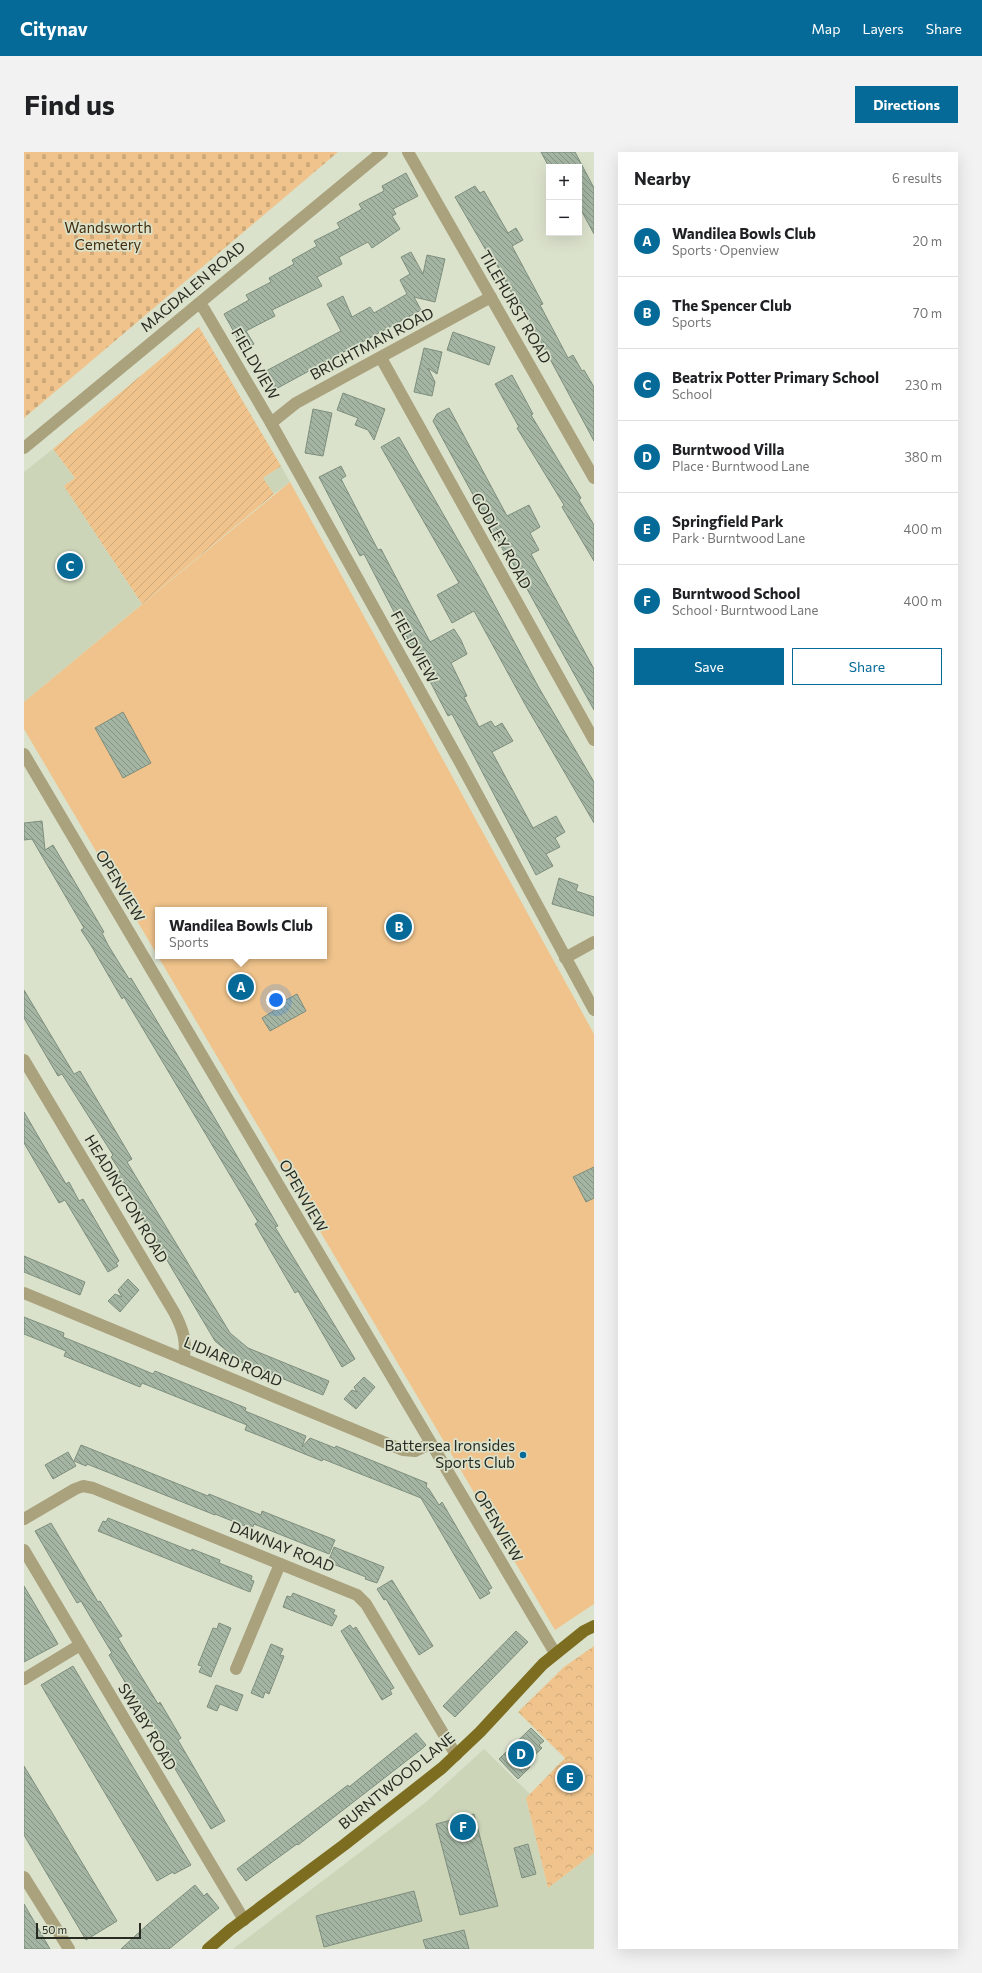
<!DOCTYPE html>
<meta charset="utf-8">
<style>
:root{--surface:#fff;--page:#f2f2f2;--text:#202124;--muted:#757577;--line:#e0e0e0;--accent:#066a98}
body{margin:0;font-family:Commissioner,sans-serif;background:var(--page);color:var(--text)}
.controls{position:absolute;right:12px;top:12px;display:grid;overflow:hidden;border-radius:0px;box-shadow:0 4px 16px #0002}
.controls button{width:36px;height:36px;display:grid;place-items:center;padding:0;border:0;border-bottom:1px solid var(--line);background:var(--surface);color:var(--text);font:20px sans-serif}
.scale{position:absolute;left:12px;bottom:10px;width:105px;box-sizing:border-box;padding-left:4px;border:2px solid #282b22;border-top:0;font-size:11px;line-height:14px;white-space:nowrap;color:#282b22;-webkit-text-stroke:3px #dbe2cc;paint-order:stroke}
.you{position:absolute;left:252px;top:848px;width:14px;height:14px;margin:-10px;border:3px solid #fff;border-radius:50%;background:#1a73e8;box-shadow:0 0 0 6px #1a73e833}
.badge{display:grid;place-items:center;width:26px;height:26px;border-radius:50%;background:var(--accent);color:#fff;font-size:13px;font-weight:700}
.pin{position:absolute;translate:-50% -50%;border:2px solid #fff;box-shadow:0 1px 4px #0006}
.popup{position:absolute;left:131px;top:755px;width:172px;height:52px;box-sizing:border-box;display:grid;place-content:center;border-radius:0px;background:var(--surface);filter:drop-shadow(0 1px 3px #0005);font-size:13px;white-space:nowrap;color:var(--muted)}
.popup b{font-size:15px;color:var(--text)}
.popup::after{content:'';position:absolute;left:50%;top:100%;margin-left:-8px;border:8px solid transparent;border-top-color:var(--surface)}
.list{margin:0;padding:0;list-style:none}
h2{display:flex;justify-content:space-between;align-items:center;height:52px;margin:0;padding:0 16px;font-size:17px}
h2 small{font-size:13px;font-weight:400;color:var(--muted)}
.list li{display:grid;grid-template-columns:26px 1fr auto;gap:12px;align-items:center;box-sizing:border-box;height:72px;padding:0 16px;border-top:1px solid var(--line)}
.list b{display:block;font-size:15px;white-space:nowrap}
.list p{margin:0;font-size:13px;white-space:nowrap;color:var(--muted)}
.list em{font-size:13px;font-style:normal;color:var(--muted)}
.actions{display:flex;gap:8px;padding:12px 16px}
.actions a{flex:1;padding:9px 0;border:1px solid var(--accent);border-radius:0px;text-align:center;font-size:14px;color:var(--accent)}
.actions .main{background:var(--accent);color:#fff}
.map{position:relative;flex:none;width:570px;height:1797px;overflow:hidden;border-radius:0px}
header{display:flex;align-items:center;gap:24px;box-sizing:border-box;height:56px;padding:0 20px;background:var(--accent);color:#fff}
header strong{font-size:19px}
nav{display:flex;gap:22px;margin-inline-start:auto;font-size:14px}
.intro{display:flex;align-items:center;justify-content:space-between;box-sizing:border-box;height:96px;padding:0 24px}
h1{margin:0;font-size:28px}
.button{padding:10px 18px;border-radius:0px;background:var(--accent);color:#fff;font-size:14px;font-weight:700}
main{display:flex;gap:24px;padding:0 24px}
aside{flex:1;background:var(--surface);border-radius:0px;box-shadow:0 4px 16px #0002}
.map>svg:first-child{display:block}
</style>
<header>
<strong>Citynav</strong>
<nav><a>Map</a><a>Layers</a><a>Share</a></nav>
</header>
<div class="intro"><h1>Find us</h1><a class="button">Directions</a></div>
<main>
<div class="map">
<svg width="570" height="1797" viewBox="0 0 570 1797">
<defs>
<pattern id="cemetery-stones" width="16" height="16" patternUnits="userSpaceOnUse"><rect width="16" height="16" fill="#efc38b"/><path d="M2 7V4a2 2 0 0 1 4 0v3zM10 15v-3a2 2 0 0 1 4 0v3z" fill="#cda878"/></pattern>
<pattern id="park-crowns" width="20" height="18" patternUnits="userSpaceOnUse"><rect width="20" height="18" fill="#efc38b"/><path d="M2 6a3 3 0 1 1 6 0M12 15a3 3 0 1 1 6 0" fill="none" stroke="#cda878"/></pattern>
<pattern id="garden-furrows" width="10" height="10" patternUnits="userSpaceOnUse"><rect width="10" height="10" fill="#efc38b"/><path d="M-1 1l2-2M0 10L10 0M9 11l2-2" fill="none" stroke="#cda878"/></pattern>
<pattern id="building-back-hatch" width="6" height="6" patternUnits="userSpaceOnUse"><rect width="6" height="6" fill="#a4b5a3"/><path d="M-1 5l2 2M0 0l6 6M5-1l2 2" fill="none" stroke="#869384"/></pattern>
</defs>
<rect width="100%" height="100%" fill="#dbe2cc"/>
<g fill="#cdd5b9">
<path d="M 29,297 L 51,326 L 40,334 L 118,452 L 0,550 L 0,320 Z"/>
<path d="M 257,314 L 266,330 L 250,342 L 239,326 Z"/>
<path d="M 460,1597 L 506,1642 L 502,1646 L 524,1736 L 570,1701 L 570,1797 L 209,1797 L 402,1650 Z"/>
</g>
<path fill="url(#cemetery-stones)" d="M 0,0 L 314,0 L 0,266 Z"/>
<path fill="url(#park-crowns)" d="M 570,1494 L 570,1701 L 524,1736 L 502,1646 L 541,1606 L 494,1560 L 540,1515 Z"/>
<path fill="url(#garden-furrows)" d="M 175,175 L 257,314 L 239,326 L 250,342 L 118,452 L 40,334 L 51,326 L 29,297 Z"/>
<path fill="#efc38b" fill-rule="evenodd" d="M 266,330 L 570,882 L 570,1452 L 531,1478 L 0,577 L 0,550 ZM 134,758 L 300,758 L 300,804 L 134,804 Z"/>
<g fill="url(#building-back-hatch)" stroke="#7e8e7d">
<path d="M 517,0 L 551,0 L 570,36 L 570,82 L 555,54 L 555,15 L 525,15 Z"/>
<path d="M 382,21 L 394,44 L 369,57 L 372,62 L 368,64 L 376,77 L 348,96 L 344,90 L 315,105 L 318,112 L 293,125 L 298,134 L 248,158 L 251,164 L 222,179 L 230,192 L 220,198 L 200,162 L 225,148 L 222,143 L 247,130 L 245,126 L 270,112 L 268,108 L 293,94 L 290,89 L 316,76 L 313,71 L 338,57 L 335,52 L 360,39 L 358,34 Z"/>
<path d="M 451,34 L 456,41 L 460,39 L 484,81 L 492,76 L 499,88 L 488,94 L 519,152 L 516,153 L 544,206 L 549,203 L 558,219 L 560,218 L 570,235 L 570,289 L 496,151 L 494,153 L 465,98 L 463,100 L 431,45 Z"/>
<path d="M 387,100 L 399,122 L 403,103 L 421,107 L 411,150 L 390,145 L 397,158 L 250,238 L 240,220 L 317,179 L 303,152 L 319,144 L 328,165 L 346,155 L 350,161 L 383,142 L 376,128 L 386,122 L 377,105 Z"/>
<path d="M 429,180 L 471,195 L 465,213 L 423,198 Z"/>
<path d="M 400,196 L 418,200 L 413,222 L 404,216 L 411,230 L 408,244 L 390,240 Z"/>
<path d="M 488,223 L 509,262 L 507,263 L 557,346 L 555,348 L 570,373 L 570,409 L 538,355 L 540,353 L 493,276 L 495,275 L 471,232 Z"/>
<path d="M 319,241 L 361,257 L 350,288 L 344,278 L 331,273 L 334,266 L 313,258 Z"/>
<path d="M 425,256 L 483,364 L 505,353 L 516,375 L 506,381 L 515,398 L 507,402 L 570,517 L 570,558 L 487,408 L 485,409 L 409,269 L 413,262 Z"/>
<path d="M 289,257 L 308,261 L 299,304 L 281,301 Z"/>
<path d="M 375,285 L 458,430 L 515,536 L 570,630 L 570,671 L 502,554 L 450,459 L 428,471 L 413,443 L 435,431 L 357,295 Z"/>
<path d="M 317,314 L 322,324 L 317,327 L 354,398 L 357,397 L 406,490 L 430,477 L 437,488 L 443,502 L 427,511 L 443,544 L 440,545 L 455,575 L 467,569 L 471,575 L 478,571 L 489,589 L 468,600 L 509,676 L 532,664 L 541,680 L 531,686 L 536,695 L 522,702 L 529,714 L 512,723 L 428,562 L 424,564 L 340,402 L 336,404 L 295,325 Z"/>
<path d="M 99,560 L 127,611 L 99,626 L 71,576 Z"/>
<path d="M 18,669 L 21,698 L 29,693 L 80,780 L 78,781 L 84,793 L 105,827 L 107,826 L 163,919 L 254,1074 L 251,1075 L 331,1207 L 318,1215 L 274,1139 L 271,1141 L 231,1072 L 234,1070 L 100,845 L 98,847 L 68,795 L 57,778 L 60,776 L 8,687 L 0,688 L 0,671 Z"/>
<path d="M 535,726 L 554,733 L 552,739 L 570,745 L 570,764 L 528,752 Z"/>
<path d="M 0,838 L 50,922 L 56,919 L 108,1007 L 103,1010 L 206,1181 L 224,1196 L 305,1229 L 299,1243 L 215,1209 L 191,1189 L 134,1093 L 137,1089 L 133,1091 L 92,1022 L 96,1019 L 87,1005 L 89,1003 L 38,922 L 34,924 L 0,866 Z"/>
<path d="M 273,842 L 282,859 L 246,879 L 238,866 L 251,858 L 249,855 Z"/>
<path d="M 0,960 L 42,1032 L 45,1030 L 55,1049 L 59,1047 L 95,1109 L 92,1111 L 94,1114 L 84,1120 L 41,1048 L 35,1051 L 0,991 Z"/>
<path d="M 570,1015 L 570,1046 L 562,1050 L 549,1025 Z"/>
<path d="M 0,1104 L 61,1130 L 56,1143 L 0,1120 Z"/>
<path d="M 104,1127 L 115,1138 L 96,1160 L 84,1149 L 91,1142 L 98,1145 L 94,1138 Z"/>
<path d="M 0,1165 L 40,1181 L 39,1185 L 110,1214 L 129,1222 L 131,1219 L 222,1256 L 221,1259 L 282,1284 L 278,1295 L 286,1286 L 311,1296 L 312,1294 L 403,1331 L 402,1335 L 405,1337 L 415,1353 L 418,1350 L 468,1436 L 464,1438 L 466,1441 L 456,1447 L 397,1346 L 299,1307 L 298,1309 L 234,1283 L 221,1278 L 223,1273 L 118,1231 L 116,1235 L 40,1204 L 42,1199 L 0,1182 Z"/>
<path d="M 340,1225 L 351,1235 L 332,1257 L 320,1247 L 328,1238 L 333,1240 L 330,1235 Z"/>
<path d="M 57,1293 L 184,1344 L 185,1342 L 237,1363 L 238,1359 L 311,1388 L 305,1402 L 230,1372 L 228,1377 L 191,1362 L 191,1363 L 63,1312 L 62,1314 L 50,1309 Z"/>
<path d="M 44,1300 L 52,1314 L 29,1327 L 21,1313 Z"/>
<path d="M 84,1366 L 167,1399 L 168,1397 L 196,1408 L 195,1411 L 228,1424 L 227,1428 L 230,1429 L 226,1440 L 74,1379 L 79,1369 L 82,1370 Z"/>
<path d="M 27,1371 L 74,1450 L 76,1449 L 94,1478 L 98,1484 L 94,1486 L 134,1552 L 136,1550 L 157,1586 L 154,1588 L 201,1669 L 187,1677 L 144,1605 L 147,1604 L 124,1565 L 116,1551 L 114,1552 L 85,1503 L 88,1501 L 70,1471 L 57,1449 L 53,1451 L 11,1379 Z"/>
<path d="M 310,1395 L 360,1415 L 353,1431 L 341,1427 L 342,1425 L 304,1410 Z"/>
<path d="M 368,1428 L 409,1494 L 395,1503 L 362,1447 L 360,1448 L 353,1437 Z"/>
<path d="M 0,1434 L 34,1492 L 0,1510 Z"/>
<path d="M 269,1441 L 311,1458 L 309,1462 L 313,1464 L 308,1474 L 259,1455 L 263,1444 L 267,1445 Z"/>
<path d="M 195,1471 L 207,1476 L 187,1525 L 175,1520 L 178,1514 L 174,1513 L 189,1476 L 193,1477 Z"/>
<path d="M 326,1473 L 329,1477 L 332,1475 L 370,1536 L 366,1538 L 368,1542 L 358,1548 L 317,1479 Z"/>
<path d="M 492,1479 L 504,1490 L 431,1565 L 419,1554 Z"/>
<path d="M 247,1492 L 259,1497 L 256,1503 L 260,1504 L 245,1542 L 241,1540 L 239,1546 L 227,1541 Z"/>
<path d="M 49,1514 L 167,1713 L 150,1722 L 149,1720 L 133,1729 L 17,1533 Z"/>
<path d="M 192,1533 L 219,1543 L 213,1559 L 196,1552 L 193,1559 L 183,1555 Z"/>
<path d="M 507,1576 L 520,1589 L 515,1593 L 518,1596 L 503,1611 L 506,1615 L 494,1627 L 475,1607 Z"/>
<path d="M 392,1581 L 402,1593 L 399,1596 L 274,1693 L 273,1692 L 222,1729 L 213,1717 L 324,1633 L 325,1635 Z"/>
<path d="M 0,1614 L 93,1769 L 62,1788 L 0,1683 Z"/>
<path d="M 450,1662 L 474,1754 L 436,1763 L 412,1672 Z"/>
<path d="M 504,1692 L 512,1722 L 498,1726 L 490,1696 Z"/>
<path d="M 171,1733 L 180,1744 L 183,1741 L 195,1756 L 145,1797 L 97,1797 L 123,1773 Z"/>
<path d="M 390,1739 L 398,1769 L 300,1795 L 292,1764 Z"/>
<path d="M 0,1752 L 11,1771 L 26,1797 L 0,1797 Z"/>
<path d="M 440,1778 L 445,1797 L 402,1797 L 399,1788 Z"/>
</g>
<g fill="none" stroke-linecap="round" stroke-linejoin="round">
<g stroke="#aaa17d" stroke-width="12">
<path d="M 384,0 L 570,326"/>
<path d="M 174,152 L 180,157 L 247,271 L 438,614 L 570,858"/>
<path d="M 357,206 L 570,588"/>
<path d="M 247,271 L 272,251 L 467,145"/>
<path d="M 0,296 L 358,0"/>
<path d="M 0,602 L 531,1501"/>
<path d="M 541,806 L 570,790"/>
<path d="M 0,908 L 150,1160 C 158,1175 164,1190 159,1207"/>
<path d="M 0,1141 L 379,1298 L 391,1299 L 406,1292"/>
<path d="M 0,1367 L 51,1337 L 59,1334 L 69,1336 L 333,1443 L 342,1452 L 432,1603"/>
<path d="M 0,1398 L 220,1768"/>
<path d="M 212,1517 L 256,1412"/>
<path d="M 0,1527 L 56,1493"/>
<path d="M 0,1725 L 45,1797"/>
</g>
<path stroke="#7d6d20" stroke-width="12" d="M 184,1797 L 206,1778 L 320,1693 L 418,1616 L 456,1580 L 519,1512 L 560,1479 L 570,1474"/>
</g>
<circle fill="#066a98" stroke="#dbe2cc" stroke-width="1.5" cx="499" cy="1303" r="4"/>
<g text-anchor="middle" stroke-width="3.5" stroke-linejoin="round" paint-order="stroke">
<g font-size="15" fill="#452e0d" stroke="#dbe2cc">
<text x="84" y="81">Wandsworth<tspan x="84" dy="17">Cemetery</tspan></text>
</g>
<g font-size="15" fill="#282b22" stroke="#dbe2cc">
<text transform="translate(169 135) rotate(-40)" y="5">MAGDALEN ROAD</text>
<text transform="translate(491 155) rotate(60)" y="5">TILEHURST ROAD</text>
<text transform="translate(348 192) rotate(-28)" y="5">BRIGHTMAN ROAD</text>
<text transform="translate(231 212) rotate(60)" y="5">FIELDVIEW</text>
<text transform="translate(477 389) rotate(61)" y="5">GODLEY ROAD</text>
<text transform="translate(390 495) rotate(61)" y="5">FIELDVIEW</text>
<text transform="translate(96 734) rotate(59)" y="5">OPENVIEW</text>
<text transform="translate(279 1044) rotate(60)" y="5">OPENVIEW</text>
<text transform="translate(102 1047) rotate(59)" y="5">HEADINGTON ROAD</text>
<text transform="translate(209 1210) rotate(23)" y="5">LIDIARD ROAD</text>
<text transform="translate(474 1374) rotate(59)" y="5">OPENVIEW</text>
<text transform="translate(258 1395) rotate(22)" y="5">DAWNAY ROAD</text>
<text transform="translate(123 1575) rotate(59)" y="5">SWABY ROAD</text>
<text transform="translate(373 1629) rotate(-39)" y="5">BURNTWOOD LANE</text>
</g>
<g font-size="15" fill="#282b22" stroke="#dbe2cc" text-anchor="end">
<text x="491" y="1299">Battersea Ironsides<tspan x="491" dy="17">Sports Club</tspan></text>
</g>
</g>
</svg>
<div class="controls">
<button>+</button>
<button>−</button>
</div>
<div class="scale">50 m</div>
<div class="you"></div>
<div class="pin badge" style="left:217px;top:835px">A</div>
<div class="popup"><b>Wandilea Bowls Club</b>Sports</div>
<div class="pin badge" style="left:375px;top:775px">B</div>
<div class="pin badge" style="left:46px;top:414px">C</div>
<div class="pin badge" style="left:497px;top:1602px">D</div>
<div class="pin badge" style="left:546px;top:1626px">E</div>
<div class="pin badge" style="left:439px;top:1675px">F</div>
</div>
<aside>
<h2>Nearby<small>6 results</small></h2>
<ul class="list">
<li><span class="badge">A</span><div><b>Wandilea Bowls Club</b><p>Sports · Openview</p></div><em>20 m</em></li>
<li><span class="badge">B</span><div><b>The Spencer Club</b><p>Sports</p></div><em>70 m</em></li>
<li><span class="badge">C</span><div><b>Beatrix Potter Primary School</b><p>School</p></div><em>230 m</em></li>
<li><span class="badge">D</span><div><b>Burntwood Villa</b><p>Place · Burntwood Lane</p></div><em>380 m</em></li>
<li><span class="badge">E</span><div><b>Springfield Park</b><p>Park · Burntwood Lane</p></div><em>400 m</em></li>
<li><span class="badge">F</span><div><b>Burntwood School</b><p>School · Burntwood Lane</p></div><em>400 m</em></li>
</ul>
<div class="actions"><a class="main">Save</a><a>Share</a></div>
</aside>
</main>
